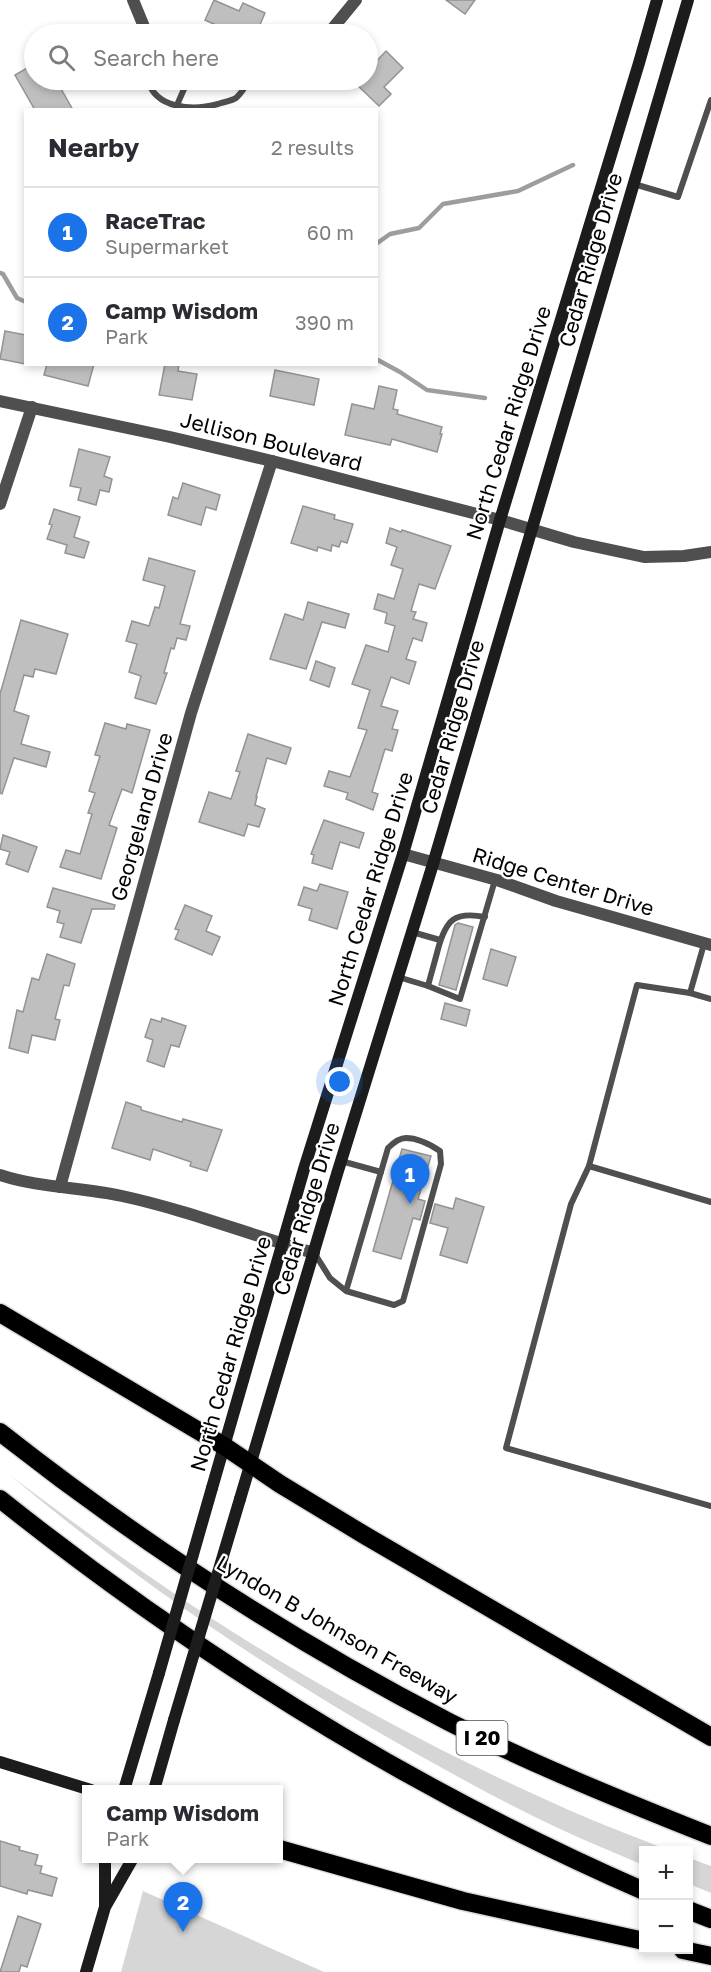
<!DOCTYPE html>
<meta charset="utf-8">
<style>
:root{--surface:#fff;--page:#f2f2f3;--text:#2b2b33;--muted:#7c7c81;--line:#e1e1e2;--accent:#1a73e8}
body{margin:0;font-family:"Golos Text",sans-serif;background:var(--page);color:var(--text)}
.controls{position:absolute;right:18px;bottom:18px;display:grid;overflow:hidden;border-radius:0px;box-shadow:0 3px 9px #0003}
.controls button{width:54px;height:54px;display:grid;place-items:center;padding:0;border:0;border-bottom:2px solid var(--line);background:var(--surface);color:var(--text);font:30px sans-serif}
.you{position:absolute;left:340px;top:1082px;width:21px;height:21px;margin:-15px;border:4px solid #fff;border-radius:50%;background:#1a73e8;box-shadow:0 0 0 9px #1a73e833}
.badge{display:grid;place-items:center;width:39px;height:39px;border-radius:50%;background:var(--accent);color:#fff;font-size:20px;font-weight:700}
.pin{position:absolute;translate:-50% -50px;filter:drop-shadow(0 2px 3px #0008)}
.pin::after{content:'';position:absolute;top:32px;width:21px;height:18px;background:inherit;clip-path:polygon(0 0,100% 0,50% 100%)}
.popup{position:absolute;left:82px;top:1785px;width:201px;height:78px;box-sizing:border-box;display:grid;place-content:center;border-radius:0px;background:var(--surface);filter:drop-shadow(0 2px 4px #0005);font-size:20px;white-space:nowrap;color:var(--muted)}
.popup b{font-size:22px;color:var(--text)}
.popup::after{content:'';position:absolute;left:50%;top:100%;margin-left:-12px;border:12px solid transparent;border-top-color:var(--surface)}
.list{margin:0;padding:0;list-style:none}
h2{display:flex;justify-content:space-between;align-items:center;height:78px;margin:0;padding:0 24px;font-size:26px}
h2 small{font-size:20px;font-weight:400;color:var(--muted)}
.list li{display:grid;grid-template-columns:39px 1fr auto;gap:18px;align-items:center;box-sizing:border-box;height:90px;padding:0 24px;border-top:2px solid var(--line)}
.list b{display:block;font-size:22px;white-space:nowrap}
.list p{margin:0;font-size:20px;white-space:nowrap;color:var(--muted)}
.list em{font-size:20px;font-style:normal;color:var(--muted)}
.icon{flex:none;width:33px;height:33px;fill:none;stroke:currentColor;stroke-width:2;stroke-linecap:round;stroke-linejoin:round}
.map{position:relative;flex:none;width:711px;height:1972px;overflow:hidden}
.search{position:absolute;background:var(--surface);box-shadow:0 3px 9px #0003;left:24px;top:24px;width:354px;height:66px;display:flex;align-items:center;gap:15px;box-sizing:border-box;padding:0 21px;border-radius:33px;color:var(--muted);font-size:22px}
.panel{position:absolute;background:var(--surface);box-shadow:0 3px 9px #0003;left:24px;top:108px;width:354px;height:258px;border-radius:0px}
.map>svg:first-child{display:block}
</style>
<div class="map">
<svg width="711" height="1972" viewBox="0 0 711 1972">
<rect width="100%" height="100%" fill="#fff"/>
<g fill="#d6d6d6">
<path d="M 11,1476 C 91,1536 172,1595 257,1647 C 357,1708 464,1764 571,1811 C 603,1825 636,1837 668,1850 L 644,1850 L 643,1865 C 616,1853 588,1842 560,1829 C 511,1806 463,1780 415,1753 C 272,1673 136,1581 11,1476 Z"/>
<path d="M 689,1858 L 711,1866 L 711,1893 L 689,1884 Z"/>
<path d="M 143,1891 L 324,1972 L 121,1972 Z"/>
</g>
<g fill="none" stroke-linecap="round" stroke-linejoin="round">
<g stroke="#9d9d9d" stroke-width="4.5">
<path d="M 376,244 L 390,234 L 419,228 L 443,204 L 518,191 L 573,165"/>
<path d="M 0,273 L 3,274 L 17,298 L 26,302"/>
<path d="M 376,359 L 400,372 L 427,390 L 485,398"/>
</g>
</g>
<g fill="#bfbfbf" stroke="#939393" stroke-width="1.5">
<path d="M 214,0 L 239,11 L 243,3 L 265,13 L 256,34 L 236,34 L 205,20 Z"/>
<path d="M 446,0 L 475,0 L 465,14 Z"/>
<path d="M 386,51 L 403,68 L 384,87 L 391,94 L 379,106 L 352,80 L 368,80 L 368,70 Z"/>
<path d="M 34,64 L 34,80 L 56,80 L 73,110 L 35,110 L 15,75 Z"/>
<path d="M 5,331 L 26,335 L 26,364 L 0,359 Z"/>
<path d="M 47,364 L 94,364 L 88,386 L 44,375 Z"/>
<path d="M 165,364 L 179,364 L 178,371 L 197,374 L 192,400 L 159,395 Z"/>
<path d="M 275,370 L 319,379 L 314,405 L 270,396 Z"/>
<path d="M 379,386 L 397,390 L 393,409 L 398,410 L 397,414 L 442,427 L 440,434 L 442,434 L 437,452 L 392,439 L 390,445 L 345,435 L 352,404 L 374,409 Z"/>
<path d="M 79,449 L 110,457 L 104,476 L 112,479 L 109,492 L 100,490 L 96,505 L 78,500 L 81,488 L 70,486 Z"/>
<path d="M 183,483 L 220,495 L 216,510 L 206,507 L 201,525 L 168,515 L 173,497 L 178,499 Z"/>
<path d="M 303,506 L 335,515 L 334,519 L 353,524 L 347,543 L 341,541 L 339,547 L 332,545 L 331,551 L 318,547 L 317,551 L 291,543 Z"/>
<path d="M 54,509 L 80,517 L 74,537 L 89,542 L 84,558 L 65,553 L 67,545 L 47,539 L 52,525 L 49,524 Z"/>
<path d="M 390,528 L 401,532 L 402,530 L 451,546 L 435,589 L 419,584 L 411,611 L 416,612 L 413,619 L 427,623 L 422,641 L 413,638 L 406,659 L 416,662 L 409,684 L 391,677 L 381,706 L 398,711 L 392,729 L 398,730 L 392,751 L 385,749 L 372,792 L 378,794 L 373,810 L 346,799 L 348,793 L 324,786 L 329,771 L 350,777 L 367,730 L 358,728 L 370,690 L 352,684 L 366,645 L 388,652 L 395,626 L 385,623 L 387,613 L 374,609 L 378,594 L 394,599 L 403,569 L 391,565 L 397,547 L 386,543 Z"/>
<path d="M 149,558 L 195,571 L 180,624 L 190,626 L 186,640 L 177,638 L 174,649 L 171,648 L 164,673 L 167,673 L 156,704 L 135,698 L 141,676 L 129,672 L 137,644 L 126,641 L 132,621 L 149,626 L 155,607 L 159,608 L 165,586 L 143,580 Z"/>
<path d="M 308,602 L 349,614 L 345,628 L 322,622 L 306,669 L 270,659 L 285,614 L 303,620 Z"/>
<path d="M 21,620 L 68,634 L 56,674 L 35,669 L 33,677 L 24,675 L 14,711 L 29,716 L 21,744 L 50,752 L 46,767 L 14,758 L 2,794 L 0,793 L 0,694 Z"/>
<path d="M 316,661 L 335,668 L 329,687 L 310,680 Z"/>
<path d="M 105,723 L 126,729 L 127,724 L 150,730 L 132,793 L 122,789 L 109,825 L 117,828 L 101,879 L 60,867 L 66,850 L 80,854 L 92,814 L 88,813 L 95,793 L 89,791 L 100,756 L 95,755 Z"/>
<path d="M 248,734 L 291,748 L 286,764 L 267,758 L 256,797 L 257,797 L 255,805 L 265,809 L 259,827 L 248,824 L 244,836 L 199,822 L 209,792 L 231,799 L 240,772 L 236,771 Z"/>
<path d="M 324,820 L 364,833 L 359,848 L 340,842 L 332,869 L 312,863 L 314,855 L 311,854 Z"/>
<path d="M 3,835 L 37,847 L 28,872 L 6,864 L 10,852 L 0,849 Z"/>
<path d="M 320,884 L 348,892 L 337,929 L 309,920 L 312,909 L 298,905 L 304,887 L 317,891 Z"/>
<path d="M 53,888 L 115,905 L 114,909 L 92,909 L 81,943 L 60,937 L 64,924 L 57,922 L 60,911 L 47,907 Z"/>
<path d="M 185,905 L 212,916 L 206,931 L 220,937 L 212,955 L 175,939 L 179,930 L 175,929 Z"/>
<path d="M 458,923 L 473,927 L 456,990 L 439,985 L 455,925 Z"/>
<path d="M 491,949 L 516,957 L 507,986 L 483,979 Z"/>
<path d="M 47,954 L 75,964 L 69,986 L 64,985 L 55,1019 L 60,1020 L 55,1040 L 32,1035 L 28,1053 L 9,1048 L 17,1010 L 23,1012 L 32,978 L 39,980 Z"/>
<path d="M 445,1003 L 470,1010 L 466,1026 L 441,1019 Z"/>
<path d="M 162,1018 L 186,1026 L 179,1047 L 171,1045 L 164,1067 L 147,1061 L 153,1040 L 145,1037 L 151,1019 L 161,1022 Z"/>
<path d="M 126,1102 L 141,1107 L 141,1110 L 182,1122 L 183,1119 L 222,1130 L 207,1171 L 190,1166 L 191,1162 L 153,1149 L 150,1160 L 112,1148 Z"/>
<path d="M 402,1149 L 431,1156 L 418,1199 L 425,1201 L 420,1220 L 413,1218 L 401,1259 L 373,1251 Z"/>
<path d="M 456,1198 L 484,1207 L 467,1263 L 440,1255 L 448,1228 L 430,1223 L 435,1204 L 453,1209 Z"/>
<path d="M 0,1841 L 20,1847 L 19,1850 L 38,1855 L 35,1865 L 42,1866 L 40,1873 L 57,1878 L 52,1896 L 28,1890 L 27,1894 L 0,1886 Z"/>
<path d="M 18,1916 L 41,1924 L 27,1967 L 21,1965 L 19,1972 L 0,1972 Z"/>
</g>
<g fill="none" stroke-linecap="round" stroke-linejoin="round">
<g stroke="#dbdbdb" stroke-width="21">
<g id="highway">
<path d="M 0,1313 L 224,1446 L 280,1484 L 366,1536 L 711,1737"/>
<path d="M 0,1432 C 141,1543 290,1640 449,1722 C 534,1765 623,1801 711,1836"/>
<path d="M 0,1499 C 197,1656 412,1790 644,1891"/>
<path d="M 279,1849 L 463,1901 L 644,1941"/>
<path d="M 688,1910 L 711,1919"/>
<path d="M 683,1950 L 711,1956"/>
</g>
</g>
<g stroke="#4f4f4f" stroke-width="6">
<path d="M 148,80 C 155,109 193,111 218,104 C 223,102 232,101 236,98 C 241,94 246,85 250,80"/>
<path d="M 177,105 L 188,80"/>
<path d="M 634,184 L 678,197 L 711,100"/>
<path d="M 412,932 L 440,940"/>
<path d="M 398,977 L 428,986 C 431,974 435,961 438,949 C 446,920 454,911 485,917"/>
<path d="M 428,986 L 460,999 L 495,880"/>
<path d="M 690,993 L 704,944"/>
<path d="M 711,999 L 690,993 L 637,985 L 589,1166 L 711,1202"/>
<path d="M 341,1161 L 381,1172"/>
<path d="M 589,1166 L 571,1204 L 506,1448 L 711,1506"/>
<path d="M 315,1254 L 330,1278 L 346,1291 L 394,1305 L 403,1301 L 441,1164 L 440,1151 C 431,1145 417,1138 406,1138 C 399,1138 393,1143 388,1148 L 346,1291"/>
</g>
<g stroke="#4f4f4f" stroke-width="12">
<path d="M 133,0 L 147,34"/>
<path d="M 328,34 L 356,0"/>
<path d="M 0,401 L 170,437 L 272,461 L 500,520 L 574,542 L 644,557 L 684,556 L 711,552"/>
<path d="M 0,504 L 32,407"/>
<path d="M 403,854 L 497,880 L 556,901 L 711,945"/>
<path d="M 0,1175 C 39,1188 81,1187 122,1196 C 187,1210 250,1235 314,1253"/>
<path d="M 60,1187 L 191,713 L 272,461"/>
</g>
<g stroke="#1c1c1c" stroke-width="12">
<path d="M 212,1488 L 304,1169 L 403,854 L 500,520 L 639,63 L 657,0"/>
<path d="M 240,1499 L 337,1174 L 433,864 L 688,0"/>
<path d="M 0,1762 L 91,1790"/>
<path d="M 124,1790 L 159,1673"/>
<path d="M 154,1790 L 174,1720"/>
<path d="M 105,1906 L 105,1858"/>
<path d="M 86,1972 L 105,1907 L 133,1858"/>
</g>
<use href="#highway" stroke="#000" stroke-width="18"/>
<g stroke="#1c1c1c" stroke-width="12">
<path d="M 159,1673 L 212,1488"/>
<path d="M 174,1720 L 240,1499"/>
</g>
</g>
<g text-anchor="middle" stroke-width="4.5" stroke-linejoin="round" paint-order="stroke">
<rect fill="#fff" stroke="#4c4c4c" stroke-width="1.5" x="456.5" y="1721" width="51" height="34" rx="4.5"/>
<g font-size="20" font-weight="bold" fill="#000">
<text x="482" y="1745">I 20</text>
</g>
<g font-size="21" fill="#000" stroke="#fff">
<text transform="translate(591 260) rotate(-74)" y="7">Cedar Ridge Drive</text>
<text transform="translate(509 423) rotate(-73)" y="7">North Cedar Ridge Drive</text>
<text transform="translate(271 442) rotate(14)" y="7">Jellison Boulevard</text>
<text transform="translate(453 727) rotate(-74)" y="7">Cedar Ridge Drive</text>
<text transform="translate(142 817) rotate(-74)" y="7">Georgeland Drive</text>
<text transform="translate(563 882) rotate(17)" y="7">Ridge Center Drive</text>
<text transform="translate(371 889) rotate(-73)" y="7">North Cedar Ridge Drive</text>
<text transform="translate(307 1209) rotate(-73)" y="7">Cedar Ridge Drive</text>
<text transform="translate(231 1354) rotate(-74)" y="7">North Cedar Ridge Drive</text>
<text transform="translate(337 1630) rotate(30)" y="7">Lyndon B Johnson Freeway</text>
</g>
</g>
</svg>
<div class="controls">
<button>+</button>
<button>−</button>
</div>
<div class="you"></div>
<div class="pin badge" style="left:410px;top:1204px">1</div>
<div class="pin badge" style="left:183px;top:1932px">2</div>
<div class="popup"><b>Camp Wisdom</b>Park</div>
<div class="search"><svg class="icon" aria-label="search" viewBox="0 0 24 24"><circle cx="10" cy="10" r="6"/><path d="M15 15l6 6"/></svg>Search here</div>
<section class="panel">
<h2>Nearby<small>2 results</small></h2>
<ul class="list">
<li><span class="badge">1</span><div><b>RaceTrac</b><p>Supermarket</p></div><em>60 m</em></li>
<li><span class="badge">2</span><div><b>Camp Wisdom</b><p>Park</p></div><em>390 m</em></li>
</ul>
</section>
</div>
